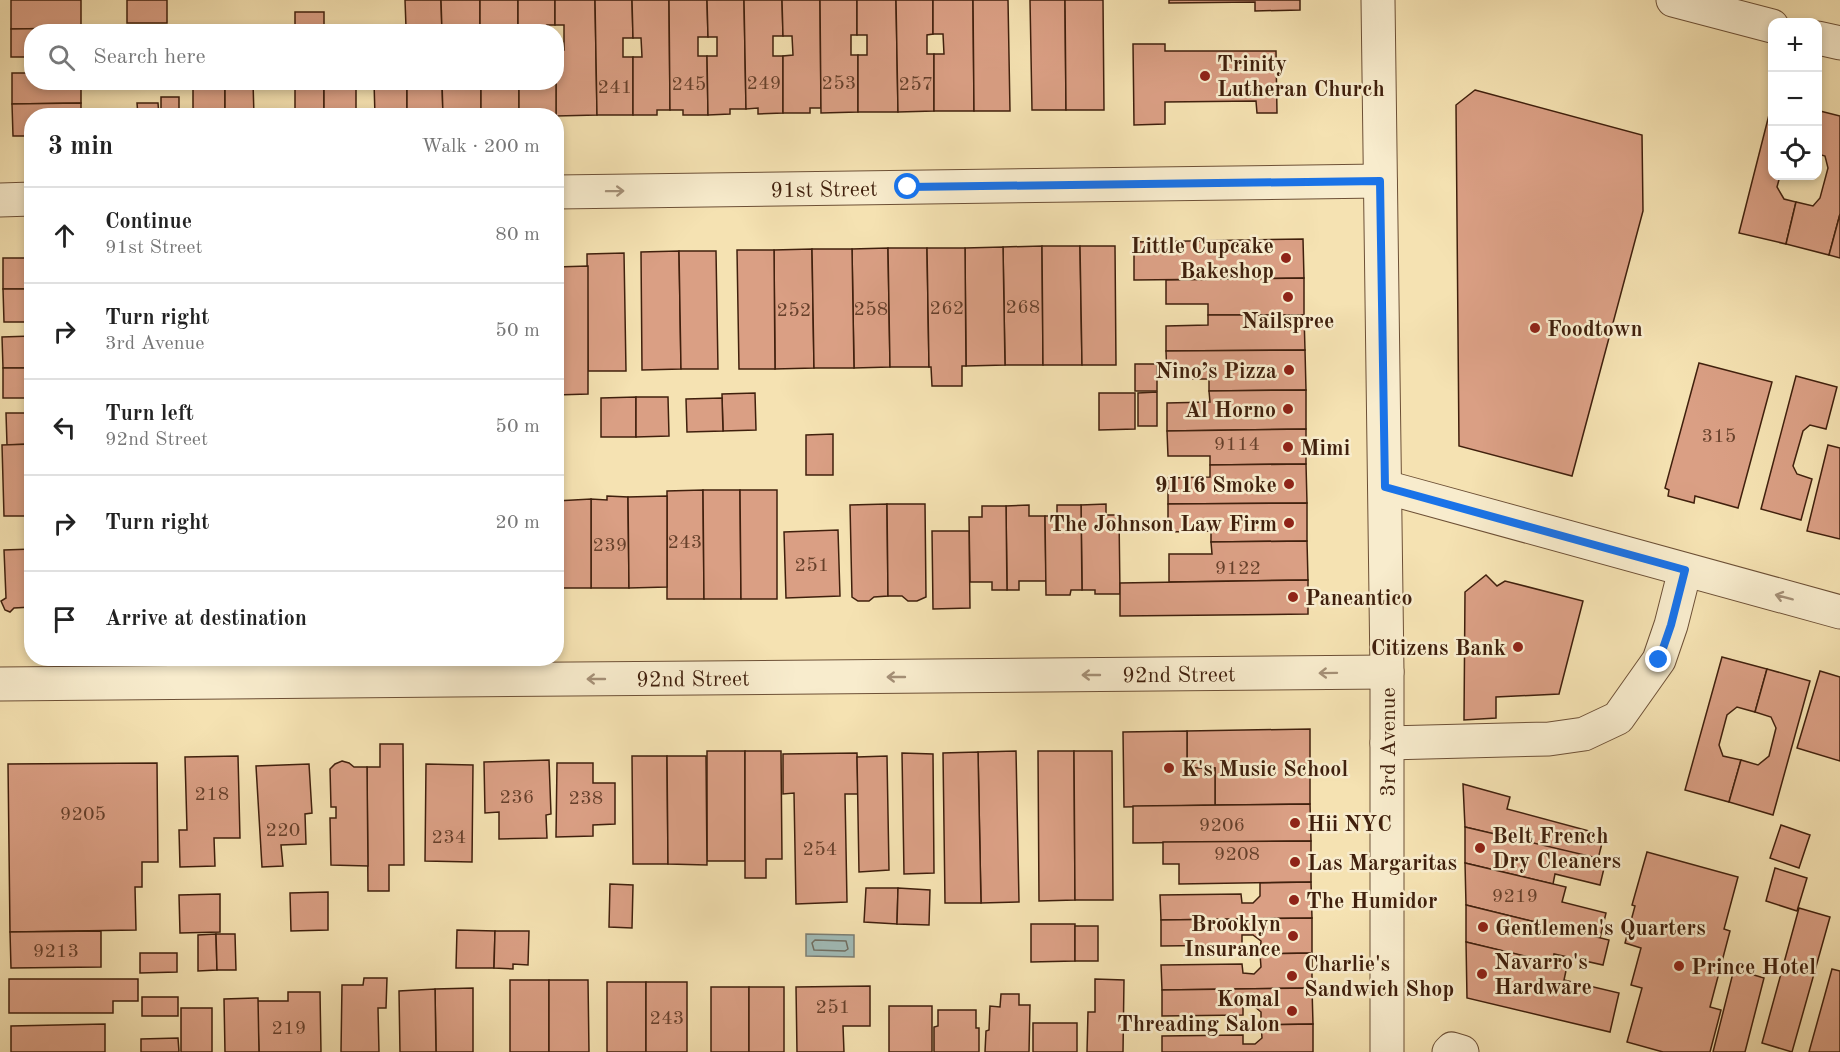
<!DOCTYPE html>
<meta charset="utf-8">
<style>
:root{--surface:#fff;--page:#f2f2f2;--text:#222;--muted:#767676;--line:#e0e0e0}
body{margin:0;font-family:"Old Standard TT",serif;background:var(--page);color:var(--text)}
.controls{position:absolute;right:18px;top:18px;display:grid;overflow:hidden;border-radius:12px;box-shadow:0 3px 9px #0003}
.controls button{width:54px;height:54px;display:grid;place-items:center;padding:0;border:0;border-bottom:2px solid var(--line);background:var(--surface);color:var(--text);font:30px sans-serif}
.stop{position:absolute;width:18px;height:18px;margin:-14px;border:4px solid #1a73e8;border-radius:50%;background:#fff}
.stop.end{background:#1a73e8;border-color:#fff;box-shadow:0 2px 6px #0008}
.list{margin:0;padding:0;list-style:none}
h2{display:flex;justify-content:space-between;align-items:center;height:78px;margin:0;padding:0 24px;font-size:26px}
h2 small{font-size:20px;font-weight:400;color:var(--muted)}
.list li{display:grid;grid-template-columns:39px 1fr auto;gap:18px;align-items:center;box-sizing:border-box;height:96px;padding:0 24px;border-top:2px solid var(--line)}
.list b{display:block;font-size:22px;white-space:nowrap}
.list p{margin:0;font-size:20px;white-space:nowrap;color:var(--muted)}
.list em{font-size:20px;font-style:normal;color:var(--muted)}
.icon{flex:none;width:33px;height:33px;fill:none;stroke:currentColor;stroke-width:2;stroke-linecap:round;stroke-linejoin:round}
.map{position:relative;flex:none;width:1840px;height:1052px;overflow:hidden}
.search{position:absolute;background:var(--surface);box-shadow:0 3px 9px #0003;left:24px;top:24px;width:540px;height:66px;display:flex;align-items:center;gap:15px;box-sizing:border-box;padding:0 21px;border-radius:24px;color:var(--muted);font-size:22px}
.panel{position:absolute;background:var(--surface);box-shadow:0 3px 9px #0003;left:24px;top:108px;width:540px;height:558px;border-radius:24px}
.map>svg:first-child{display:block}
</style>
<div class="map">
<svg width="1840" height="1052" viewBox="0 0 1840 1052">
<rect width="100%" height="100%" fill="#f5e2b2"/>
<filter id="stains"><feTurbulence type="fractalNoise" baseFrequency=".00333" numOctaves="4"/><feColorMatrix values="0 0 0 0 .2 0 0 0 0 .09 0 0 0 0 .02 0 0 0 .5 -.17"/></filter>
<radialGradient id="worn" r=".72"><stop offset=".6" stop-color="#630" stop-opacity="0"/><stop offset="1" stop-color="#630" stop-opacity=".3"/></radialGradient>
<path fill="#a0bbb7" stroke="#7a7d73" stroke-width="1.5" d="M 806,934 L 854,935 L 854,957 L 806,956 Z"/>
<g fill="none" stroke-linecap="round" stroke-linejoin="round">
<path stroke="#706e62" stroke-width="1.5" d="M 815,940 L 846,941 L 848,949 L 845,951 L 814,950 L 812,943 Z"/>
</g>
<g fill="#da9f84" stroke="#40200d" stroke-width="1.5">
<path d="M 11,0 L 81,0 L 81,28 L 11,29 Z"/>
<rect x="127" y="0" width="40" height="23"/>
<path d="M 405,0 L 441,0 L 442,32 L 413,32 L 413,27 L 406,27 Z"/>
<path d="M 441,0 L 480,0 L 480,26 L 473,26 L 473,32 L 442,32 Z"/>
<path d="M 480,0 L 518,0 L 518,32 L 489,32 L 489,26 L 480,26 Z"/>
<path d="M 518,0 L 555,0 L 555,25 L 547,25 L 547,32 L 518,32 Z"/>
<path d="M 555,0 L 595,0 L 597,115 L 556,116 L 556,50 L 564,50 L 564,25 L 555,25 Z"/>
<path d="M 595,0 L 632,0 L 633,38 L 623,38 L 623,57 L 633,57 L 633,115 L 597,115 Z"/>
<path d="M 632,0 L 669,0 L 670,110 L 657,110 L 657,115 L 633,115 L 633,57 L 642,57 L 641,38 L 633,38 Z"/>
<path d="M 669,0 L 707,0 L 708,37 L 698,37 L 698,56 L 707,56 L 708,115 L 683,115 L 683,110 L 670,110 Z"/>
<path d="M 707,0 L 744,0 L 746,109 L 730,109 L 730,114 L 708,115 L 707,56 L 717,56 L 717,37 L 708,37 Z"/>
<path d="M 744,0 L 782,0 L 783,36 L 773,36 L 773,56 L 783,56 L 783,113 L 758,114 L 758,108 L 746,109 Z"/>
<path d="M 782,0 L 820,0 L 821,108 L 810,108 L 810,113 L 783,113 L 783,56 L 793,55 L 792,36 L 783,36 Z"/>
<path d="M 820,0 L 857,0 L 857,35 L 851,35 L 851,55 L 858,55 L 858,112 L 821,113 Z"/>
<path d="M 857,0 L 896,0 L 898,112 L 858,112 L 858,55 L 867,55 L 867,35 L 857,35 Z"/>
<path d="M 896,0 L 933,0 L 933,34 L 927,35 L 927,54 L 934,54 L 934,111 L 898,112 Z"/>
<path d="M 933,0 L 973,0 L 974,111 L 934,111 L 934,54 L 944,54 L 943,34 L 933,34 Z"/>
<path d="M 973,0 L 1008,0 L 1010,111 L 974,111 Z"/>
<path d="M 1030,0 L 1065,0 L 1066,110 L 1032,110 Z"/>
<path d="M 1065,0 L 1103,0 L 1104,110 L 1066,110 Z"/>
<path d="M 1169,0 L 1300,0 L 1300,10 L 1255,11 L 1255,2 L 1169,3 Z"/>
<rect x="295" y="12" width="29" height="20"/>
<path d="M 81,28 L 81,32 L 32,32 L 32,57 L 11,57 L 11,29 Z"/>
<path d="M 120,28 L 156,30 L 156,32 L 120,32 Z"/>
<path d="M 1133,44 L 1165,44 L 1165,51 L 1276,51 L 1277,113 L 1257,113 L 1256,101 L 1165,102 L 1165,124 L 1134,125 Z"/>
<path d="M 12,73 L 32,73 L 32,82 L 81,82 L 81,103 L 12,104 Z"/>
<path d="M 123,82 L 154,82 L 153,86 L 123,85 Z"/>
<rect x="193" y="82" width="32" height="34"/>
<path d="M 225,82 L 253,82 L 254,116 L 225,116 Z"/>
<rect x="295" y="82" width="29" height="34"/>
<rect x="324" y="82" width="32" height="34"/>
<path d="M 374,82 L 407,82 L 407,116 L 375,116 Z"/>
<path d="M 407,82 L 442,82 L 443,116 L 407,116 Z"/>
<path d="M 442,82 L 481,82 L 481,116 L 443,116 Z"/>
<rect x="481" y="82" width="38" height="34"/>
<rect x="519" y="82" width="37" height="34"/>
<path d="M 1475,90 L 1642,135 L 1643,211 L 1572,476 L 1459,446 L 1456,105 Z"/>
<rect x="161" y="97" width="18" height="19"/>
<path d="M 81,103 L 81,116 L 32,116 L 32,136 L 13,136 L 12,104 Z"/>
<path d="M 137,103 L 158,103 L 159,116 L 138,116 Z"/>
<path d="M 1772,103 L 1772,176 L 1780,176 L 1777,187 L 1784,199 L 1796,202 L 1786,244 L 1739,233 Z"/>
<path d="M 1820,111 L 1840,116 L 1840,214 L 1829,255 L 1786,244 L 1796,202 L 1813,206 L 1820,198 L 1828,168 L 1825,156 L 1818,154 L 1818,120 Z"/>
<path d="M 1840,214 L 1840,258 L 1829,255 Z"/>
<path d="M 1303,239 L 1304,278 L 1134,280 L 1134,242 Z"/>
<path d="M 1042,246 L 1043,365 L 1005,365 L 1003,247 Z"/>
<path d="M 1042,246 L 1080,246 L 1082,365 L 1043,365 Z"/>
<path d="M 1080,246 L 1115,246 L 1116,365 L 1082,365 Z"/>
<path d="M 1003,247 L 1005,365 L 966,366 L 965,248 Z"/>
<path d="M 888,248 L 890,367 L 854,368 L 852,249 Z"/>
<path d="M 888,248 L 927,248 L 929,367 L 890,367 Z"/>
<path d="M 927,248 L 965,248 L 966,366 L 962,366 L 962,386 L 932,386 L 931,367 L 929,367 Z"/>
<path d="M 812,249 L 814,368 L 775,369 L 774,250 Z"/>
<path d="M 812,249 L 852,249 L 854,368 L 814,368 Z"/>
<path d="M 737,250 L 774,250 L 775,369 L 739,369 Z"/>
<path d="M 679,251 L 681,369 L 642,370 L 641,252 Z"/>
<path d="M 679,251 L 716,251 L 718,369 L 681,369 Z"/>
<path d="M 624,253 L 626,371 L 588,371 L 587,254 Z"/>
<rect x="3" y="258" width="29" height="31"/>
<path d="M 588,266 L 588,394 L 556,395 L 556,267 Z"/>
<path d="M 1304,278 L 1304,315 L 1208,315 L 1208,304 L 1166,304 L 1166,280 Z"/>
<path d="M 3,289 L 32,289 L 32,322 L 4,322 Z"/>
<path d="M 1208,315 L 1304,315 L 1305,350 L 1166,351 L 1166,326 L 1208,325 Z"/>
<path d="M 32,336 L 32,368 L 3,368 L 2,337 Z"/>
<path d="M 1305,350 L 1306,390 L 1209,391 L 1209,379 L 1167,379 L 1166,351 Z"/>
<path d="M 1699,363 L 1772,382 L 1738,508 L 1695,496 L 1694,503 L 1668,496 L 1669,490 L 1665,488 Z"/>
<rect x="1135" y="364" width="22" height="27"/>
<rect x="3" y="368" width="29" height="30"/>
<path d="M 1796,376 L 1837,387 L 1826,429 L 1810,425 L 1803,431 L 1793,466 L 1797,474 L 1812,479 L 1801,520 L 1761,509 Z"/>
<path d="M 1306,390 L 1306,429 L 1167,431 L 1167,403 L 1210,402 L 1209,391 Z"/>
<path d="M 1157,392 L 1157,426 L 1138,426 L 1138,393 Z"/>
<path d="M 755,393 L 756,430 L 723,431 L 722,394 Z"/>
<path d="M 1099,393 L 1135,393 L 1135,429 L 1099,430 Z"/>
<path d="M 636,397 L 636,437 L 601,437 L 601,398 Z"/>
<path d="M 636,397 L 668,397 L 669,436 L 636,437 Z"/>
<path d="M 722,398 L 723,431 L 687,432 L 686,399 Z"/>
<path d="M 6,413 L 32,413 L 32,444 L 7,445 Z"/>
<path d="M 1306,429 L 1306,464 L 1210,465 L 1210,456 L 1168,456 L 1167,431 Z"/>
<path d="M 833,434 L 833,475 L 806,475 L 806,435 Z"/>
<path d="M 32,444 L 32,516 L 4,516 L 2,445 Z"/>
<path d="M 1828,445 L 1840,448 L 1840,539 L 1807,531 Z"/>
<path d="M 1306,464 L 1307,503 L 1168,504 L 1168,478 L 1210,477 L 1210,465 Z"/>
<path d="M 703,490 L 704,599 L 667,599 L 667,491 Z"/>
<path d="M 703,490 L 740,490 L 741,599 L 704,599 Z"/>
<path d="M 740,490 L 777,490 L 777,599 L 741,599 Z"/>
<path d="M 607,496 L 628,497 L 629,588 L 591,588 L 591,499 L 607,500 Z"/>
<path d="M 667,496 L 667,587 L 629,588 L 628,497 Z"/>
<path d="M 591,499 L 591,588 L 556,588 L 556,501 Z"/>
<path d="M 1307,503 L 1307,541 L 1211,542 L 1211,531 L 1168,532 L 1168,504 Z"/>
<path d="M 887,504 L 888,596 L 874,597 L 869,601 L 858,601 L 852,597 L 850,505 Z"/>
<path d="M 887,504 L 925,504 L 926,597 L 917,601 L 908,601 L 902,596 L 888,596 Z"/>
<path d="M 1106,504 L 1106,515 L 1119,515 L 1120,594 L 1095,594 L 1095,590 L 1082,590 L 1081,505 Z"/>
<path d="M 1029,505 L 1029,516 L 1045,516 L 1046,581 L 1019,581 L 1019,590 L 1007,590 L 1006,506 Z"/>
<path d="M 1057,505 L 1081,505 L 1082,590 L 1071,590 L 1070,595 L 1046,595 L 1045,516 L 1057,516 Z"/>
<path d="M 982,506 L 1006,506 L 1007,590 L 992,590 L 992,582 L 970,582 L 969,517 L 982,517 Z"/>
<path d="M 838,530 L 840,596 L 786,598 L 784,532 Z"/>
<path d="M 932,531 L 969,531 L 970,608 L 933,609 Z"/>
<path d="M 1307,541 L 1308,580 L 1169,582 L 1169,554 L 1212,554 L 1211,542 Z"/>
<path d="M 32,549 L 32,607 L 14,608 L 10,612 L 5,610 L 1,601 L 6,598 L 4,550 Z"/>
<path d="M 1486,575 L 1497,586 L 1505,581 L 1583,601 L 1559,694 L 1496,697 L 1496,718 L 1464,720 L 1465,592 Z"/>
<path d="M 1308,580 L 1308,614 L 1120,616 L 1120,583 Z"/>
<path d="M 1722,657 L 1767,669 L 1755,712 L 1737,707 L 1727,715 L 1719,745 L 1723,756 L 1741,760 L 1729,802 L 1685,790 Z"/>
<path d="M 1767,669 L 1810,681 L 1773,815 L 1729,802 L 1741,760 L 1758,765 L 1769,756 L 1776,728 L 1771,717 L 1755,712 Z"/>
<path d="M 1820,671 L 1840,677 L 1840,761 L 1797,748 Z"/>
<path d="M 1310,729 L 1310,804 L 1215,805 L 1215,768 L 1187,768 L 1187,731 Z"/>
<path d="M 1187,731 L 1187,768 L 1215,768 L 1215,805 L 1124,807 L 1123,732 Z"/>
<path d="M 380,744 L 403,744 L 404,865 L 389,865 L 389,891 L 368,891 L 367,767 L 380,767 Z"/>
<rect x="707" y="751" width="38" height="110"/>
<path d="M 745,751 L 781,751 L 782,859 L 766,859 L 766,878 L 745,878 Z"/>
<path d="M 1016,751 L 1019,902 L 981,903 L 978,752 Z"/>
<path d="M 1038,751 L 1074,751 L 1075,900 L 1039,901 Z"/>
<path d="M 1074,751 L 1112,751 L 1113,900 L 1075,900 Z"/>
<path d="M 978,752 L 981,903 L 945,903 L 943,753 Z"/>
<path d="M 857,753 L 858,794 L 845,794 L 847,902 L 796,904 L 794,793 L 783,794 L 783,754 Z"/>
<path d="M 902,753 L 933,754 L 934,873 L 904,874 Z"/>
<path d="M 238,756 L 240,838 L 214,838 L 215,866 L 180,867 L 179,830 L 187,830 L 185,757 Z"/>
<path d="M 632,756 L 667,756 L 668,864 L 633,864 Z"/>
<path d="M 667,756 L 706,756 L 707,865 L 668,864 Z"/>
<path d="M 887,756 L 889,870 L 859,872 L 857,757 Z"/>
<path d="M 549,760 L 551,814 L 546,815 L 547,838 L 499,839 L 499,812 L 485,813 L 484,762 Z"/>
<path d="M 342,761 L 349,763 L 354,767 L 367,767 L 368,866 L 331,865 L 330,818 L 336,818 L 336,807 L 331,807 L 330,769 L 335,764 Z"/>
<path d="M 157,763 L 158,862 L 142,862 L 142,887 L 135,887 L 136,930 L 10,932 L 8,764 Z"/>
<path d="M 557,763 L 593,763 L 593,783 L 615,783 L 615,824 L 593,825 L 593,836 L 556,837 Z"/>
<path d="M 309,764 L 312,813 L 305,814 L 306,844 L 281,845 L 283,866 L 262,867 L 256,766 Z"/>
<path d="M 426,764 L 473,765 L 472,862 L 425,861 Z"/>
<path d="M 1463,784 L 1510,797 L 1507,809 L 1604,835 L 1598,859 L 1465,827 Z"/>
<path d="M 1310,804 L 1311,841 L 1133,843 L 1133,806 Z"/>
<path d="M 1781,825 L 1810,835 L 1799,868 L 1770,858 Z"/>
<path d="M 1465,827 L 1606,860 L 1600,885 L 1555,874 L 1553,884 L 1465,863 Z"/>
<path d="M 1311,841 L 1311,882 L 1179,884 L 1179,864 L 1163,864 L 1163,842 Z"/>
<path d="M 1647,852 L 1738,877 L 1724,929 L 1730,931 L 1710,1007 L 1721,1010 L 1710,1052 L 1663,1052 L 1627,1042 L 1642,988 L 1631,985 L 1641,948 L 1625,943 L 1635,906 L 1632,905 Z"/>
<path d="M 1465,863 L 1566,887 L 1562,902 L 1606,913 L 1600,938 L 1466,905 Z"/>
<path d="M 1775,868 L 1807,878 L 1797,911 L 1766,901 Z"/>
<path d="M 1311,882 L 1312,918 L 1161,920 L 1160,895 L 1241,894 L 1242,903 L 1253,903 L 1260,896 L 1260,883 Z"/>
<path d="M 610,884 L 633,885 L 632,928 L 609,927 Z"/>
<path d="M 866,888 L 898,888 L 897,924 L 864,922 Z"/>
<path d="M 898,888 L 930,890 L 929,925 L 897,924 Z"/>
<path d="M 328,892 L 328,930 L 291,931 L 290,893 Z"/>
<path d="M 220,894 L 220,932 L 180,933 L 179,895 Z"/>
<path d="M 1466,905 L 1609,940 L 1603,965 L 1554,954 L 1552,963 L 1466,942 Z"/>
<path d="M 1799,908 L 1830,917 L 1792,1052 L 1762,1043 Z"/>
<path d="M 1312,918 L 1312,953 L 1260,954 L 1261,941 L 1253,935 L 1242,935 L 1242,945 L 1161,946 L 1161,920 Z"/>
<path d="M 1031,924 L 1075,924 L 1075,961 L 1031,962 Z"/>
<rect x="1075" y="926" width="23" height="35"/>
<path d="M 457,930 L 495,931 L 494,968 L 456,968 Z"/>
<path d="M 101,931 L 101,967 L 11,968 L 10,932 Z"/>
<path d="M 495,931 L 529,931 L 528,965 L 513,964 L 513,969 L 494,968 Z"/>
<path d="M 216,934 L 217,970 L 198,971 L 198,935 Z"/>
<path d="M 216,934 L 235,934 L 236,970 L 217,970 Z"/>
<path d="M 1466,942 L 1567,966 L 1564,980 L 1619,993 L 1610,1032 L 1467,998 Z"/>
<path d="M 140,953 L 177,953 L 177,972 L 140,973 Z"/>
<path d="M 1312,953 L 1312,988 L 1162,990 L 1161,965 L 1242,964 L 1243,973 L 1254,974 L 1261,967 L 1260,954 Z"/>
<path d="M 1734,969 L 1764,978 L 1745,1052 L 1713,1052 Z"/>
<path d="M 1832,969 L 1840,971 L 1840,1052 L 1809,1052 Z"/>
<path d="M 364,978 L 387,978 L 386,1008 L 378,1008 L 379,1052 L 341,1052 L 342,985 L 363,985 Z"/>
<path d="M 9,979 L 138,979 L 138,1001 L 113,1001 L 113,1013 L 9,1013 Z"/>
<path d="M 1095,979 L 1124,980 L 1123,1052 L 1087,1052 L 1088,1012 L 1095,1012 Z"/>
<rect x="510" y="980" width="39" height="72"/>
<path d="M 549,980 L 588,980 L 589,1052 L 549,1052 Z"/>
<rect x="607" y="982" width="39" height="70"/>
<rect x="646" y="982" width="41" height="70"/>
<path d="M 870,986 L 870,1026 L 843,1026 L 844,1052 L 797,1052 L 796,987 Z"/>
<rect x="711" y="987" width="38" height="65"/>
<rect x="749" y="987" width="35" height="65"/>
<path d="M 473,988 L 473,1052 L 436,1052 L 435,989 Z"/>
<path d="M 1312,988 L 1313,1024 L 1261,1025 L 1261,1012 L 1254,1006 L 1243,1006 L 1243,1015 L 1162,1016 L 1162,990 Z"/>
<path d="M 435,989 L 436,1052 L 400,1052 L 399,991 Z"/>
<path d="M 288,992 L 320,992 L 321,1052 L 259,1052 L 257,1001 L 288,1001 Z"/>
<path d="M 1001,994 L 1019,994 L 1019,1005 L 1030,1005 L 1029,1052 L 985,1052 L 986,1031 L 989,1030 L 990,1006 L 1000,1007 Z"/>
<rect x="142" y="997" width="36" height="19"/>
<path d="M 258,998 L 259,1052 L 225,1052 L 224,999 Z"/>
<rect x="889" y="1006" width="43" height="46"/>
<rect x="181" y="1008" width="31" height="44"/>
<path d="M 938,1010 L 976,1010 L 976,1028 L 979,1028 L 979,1052 L 934,1052 L 934,1027 L 938,1026 Z"/>
<rect x="1033" y="1023" width="44" height="29"/>
<path d="M 105,1024 L 105,1052 L 11,1052 L 11,1026 Z"/>
<path d="M 1313,1024 L 1313,1052 L 1162,1052 L 1162,1036 L 1243,1035 L 1243,1044 L 1255,1044 L 1262,1038 L 1261,1025 Z"/>
<path d="M 178,1038 L 179,1052 L 141,1052 L 141,1039 Z"/>
</g>
<g fill="none" stroke-linecap="round" stroke-linejoin="round">
<g stroke="#6d5036" stroke-width="35">
<g id="minor">
<path d="M 1378,0 L 1387,672 L 1387,1052"/>
<path d="M 1673,0 L 1772,26"/>
<path d="M 1818,38 L 1840,43"/>
<path id="s1" d="M 556,192 L 1380,181"/>
<path d="M 0,200 L 32,199"/>
<path d="M 1385,487 L 1840,612"/>
<path id="s2" d="M 0,684 L 1387,672"/>
<path d="M 1387,743 L 1549,739 L 1584,734 L 1618,718 L 1659,660 L 1671,625 L 1685,570"/>
<path d="M 1449,1052 L 1452,1049 L 1462,1052"/>
</g>
</g>
<use href="#minor" stroke="#f8eccd" stroke-width="33"/>
</g>
<defs><path id="oneway-shaft" d="M-6 0H5M1.5-3L5.5 0L1.5 3" fill="none" stroke-width="1.6" stroke-linecap="round" stroke-linejoin="round" transform="scale(1.5)"/></defs>
<g stroke="#a59077">
<use href="#oneway-shaft" transform="translate(615 191) rotate(-1)"/>
<use href="#oneway-shaft" transform="translate(1784 597) rotate(-165)"/>
<use href="#oneway-shaft" transform="translate(1328 673) rotate(179)"/>
<use href="#oneway-shaft" transform="translate(1091 675) rotate(180)"/>
<use href="#oneway-shaft" transform="translate(896 677) rotate(180)"/>
<use href="#oneway-shaft" transform="translate(596 679) rotate(180)"/>
</g>
<g fill="none" stroke-linecap="round" stroke-linejoin="round">
<path stroke="#1a73e8" stroke-width="8" d="M 908,187 L 1380,181 L 1385,487 L 1685,570 L 1671,625 L 1659,660"/>
</g>
<g fill="#8f2418" stroke="#f8eccd" stroke-width="2">
<circle cx="1205" cy="76" r="6"/>
<circle cx="1286" cy="258" r="6"/>
<circle cx="1288" cy="297" r="6"/>
<circle cx="1535" cy="328" r="6"/>
<circle cx="1289" cy="370" r="6"/>
<circle cx="1288" cy="409" r="6"/>
<circle cx="1288" cy="447" r="6"/>
<circle cx="1289" cy="484" r="6"/>
<circle cx="1289" cy="523" r="6"/>
<circle cx="1293" cy="597" r="6"/>
<circle cx="1518" cy="647" r="6"/>
<circle cx="1169" cy="768" r="6"/>
<circle cx="1295" cy="823" r="6"/>
<circle cx="1480" cy="848" r="6"/>
<circle cx="1295" cy="862" r="6"/>
<circle cx="1294" cy="900" r="6"/>
<circle cx="1483" cy="927" r="6"/>
<circle cx="1293" cy="936" r="6"/>
<circle cx="1679" cy="966" r="6"/>
<circle cx="1482" cy="974" r="6"/>
<circle cx="1292" cy="976" r="6"/>
<circle cx="1292" cy="1011" r="6"/>
</g>
<g text-anchor="middle" stroke-width="5" stroke-linejoin="round" paint-order="stroke">
<g font-size="20" fill="#66402b">
<text x="764" y="89">249</text>
<text x="839" y="89">253</text>
<text x="689" y="90">245</text>
<text x="916" y="90">257</text>
<text x="615" y="93">241</text>
<text x="1023" y="313">268</text>
<text x="947" y="314">262</text>
<text x="871" y="315">258</text>
<text x="794" y="316">252</text>
<text x="1719" y="442">315</text>
<text x="1237" y="450">9114</text>
<text x="685" y="548">243</text>
<text x="610" y="551">239</text>
<text x="812" y="571">251</text>
<text x="1238" y="574">9122</text>
<text x="212" y="800">218</text>
<text x="517" y="803">236</text>
<text x="586" y="804">238</text>
<text x="83" y="820">9205</text>
<text x="1222" y="831">9206</text>
<text x="283" y="836">220</text>
<text x="449" y="843">234</text>
<text x="820" y="855">254</text>
<text x="1237" y="860">9208</text>
<text x="1515" y="902">9219</text>
<text x="56" y="957">9213</text>
<text x="833" y="1013">251</text>
<text x="667" y="1024">243</text>
<text x="289" y="1034">219</text>
</g>
<g font-size="22" font-weight="bold" fill="#40200d" stroke="#f8eccd" text-anchor="start">
<text x="1217" y="71">Trinity<tspan x="1217" dy="25">Lutheran Church</tspan></text>
<text x="1274" y="253" text-anchor="end">Little Cupcake<tspan x="1274" dy="25">Bakeshop</tspan></text>
<text x="1288" y="328" text-anchor="middle">Nailspree</text>
<text x="1547" y="336">Foodtown</text>
<text x="1277" y="378" text-anchor="end">Nino’s Pizza</text>
<text x="1276" y="417" text-anchor="end">Al Horno</text>
<text x="1300" y="455">Mimi</text>
<text x="1277" y="492" text-anchor="end">9116 Smoke</text>
<text x="1277" y="531" text-anchor="end">The Johnson Law Firm</text>
<text x="1305" y="605">Paneantico</text>
<text x="1506" y="655" text-anchor="end">Citizens Bank</text>
<text x="1181" y="776">K's Music School</text>
<text x="1307" y="831">Hii NYC</text>
<text x="1492" y="843">Belt French<tspan x="1492" dy="25">Dry Cleaners</tspan></text>
<text x="1307" y="870">Las Margaritas</text>
<text x="1306" y="908">The Humidor</text>
<text x="1281" y="931" text-anchor="end">Brooklyn<tspan x="1281" dy="25">Insurance</tspan></text>
<text x="1495" y="935">Gentlemen's Quarters</text>
<text x="1494" y="969">Navarro's<tspan x="1494" dy="25">Hardware</tspan></text>
<text x="1304" y="971">Charlie's<tspan x="1304" dy="25">Sandwich Shop</tspan></text>
<text x="1691" y="974">Prince Hotel</text>
<text x="1280" y="1006" text-anchor="end">Komal<tspan x="1280" dy="25">Threading Salon</tspan></text>
</g>
<g font-size="22" fill="#40200d" stroke="#f8eccd">
<text dy="8" stroke="none"><textPath href="#s1" startOffset="268">91st Street</textPath></text>
<text dy="8" stroke="none"><textPath href="#s2" startOffset="1179">92nd Street</textPath></text>
<text dy="8" stroke="none"><textPath href="#s2" startOffset="693">92nd Street</textPath></text>
<text transform="translate(1387 742) rotate(-90)" y="8">3rd Avenue</text>
</g>
</g>
<rect width="100%" height="100%" filter="url(#stains)"/>
<rect width="100%" height="100%" fill="url(#worn)"/>
</svg>
<div class="controls">
<button>+</button>
<button>−</button>
<button><svg class="icon" aria-label="locate" viewBox="0 0 24 24"><circle cx="12" cy="12" r="6"/><path d="M12 2v4M12 18v4M2 12h4M18 12h4"/></svg></button>
</div>
<div class="stop" style="left:908px;top:187px"></div>
<div class="stop end" style="left:1659px;top:660px"></div>
<div class="search"><svg class="icon" aria-label="search" viewBox="0 0 24 24"><circle cx="10" cy="10" r="6"/><path d="M15 15l6 6"/></svg>Search here</div>
<section class="panel">
<h2>3 min<small>Walk · 200 m</small></h2>
<ul class="list">
<li><svg class="icon" aria-label="ahead" viewBox="0 0 24 24"><path d="M12 20V5M6 11l6-6 6 6"/></svg><div><b>Continue</b><p>91st Street</p></div><em>80 m</em></li>
<li><svg class="icon" aria-label="right" viewBox="0 0 24 24"><path d="M7 20v-9h11M14 6l5 5-5 5"/></svg><div><b>Turn right</b><p>3rd Avenue</p></div><em>50 m</em></li>
<li><svg class="icon" aria-label="left" viewBox="0 0 24 24"><path d="M17 20v-9H6M10 6l-5 5 5 5"/></svg><div><b>Turn left</b><p>92nd Street</p></div><em>50 m</em></li>
<li><svg class="icon" aria-label="right" viewBox="0 0 24 24"><path d="M7 20v-9h11M14 6l5 5-5 5"/></svg><div><b>Turn right</b></div><em>20 m</em></li>
<li><svg class="icon" aria-label="arrive" viewBox="0 0 24 24"><path d="M6 21V4h12l-3 4 3 4H6"/></svg><div><b>Arrive at destination</b></div></li>
</ul>
</section>
</div>
